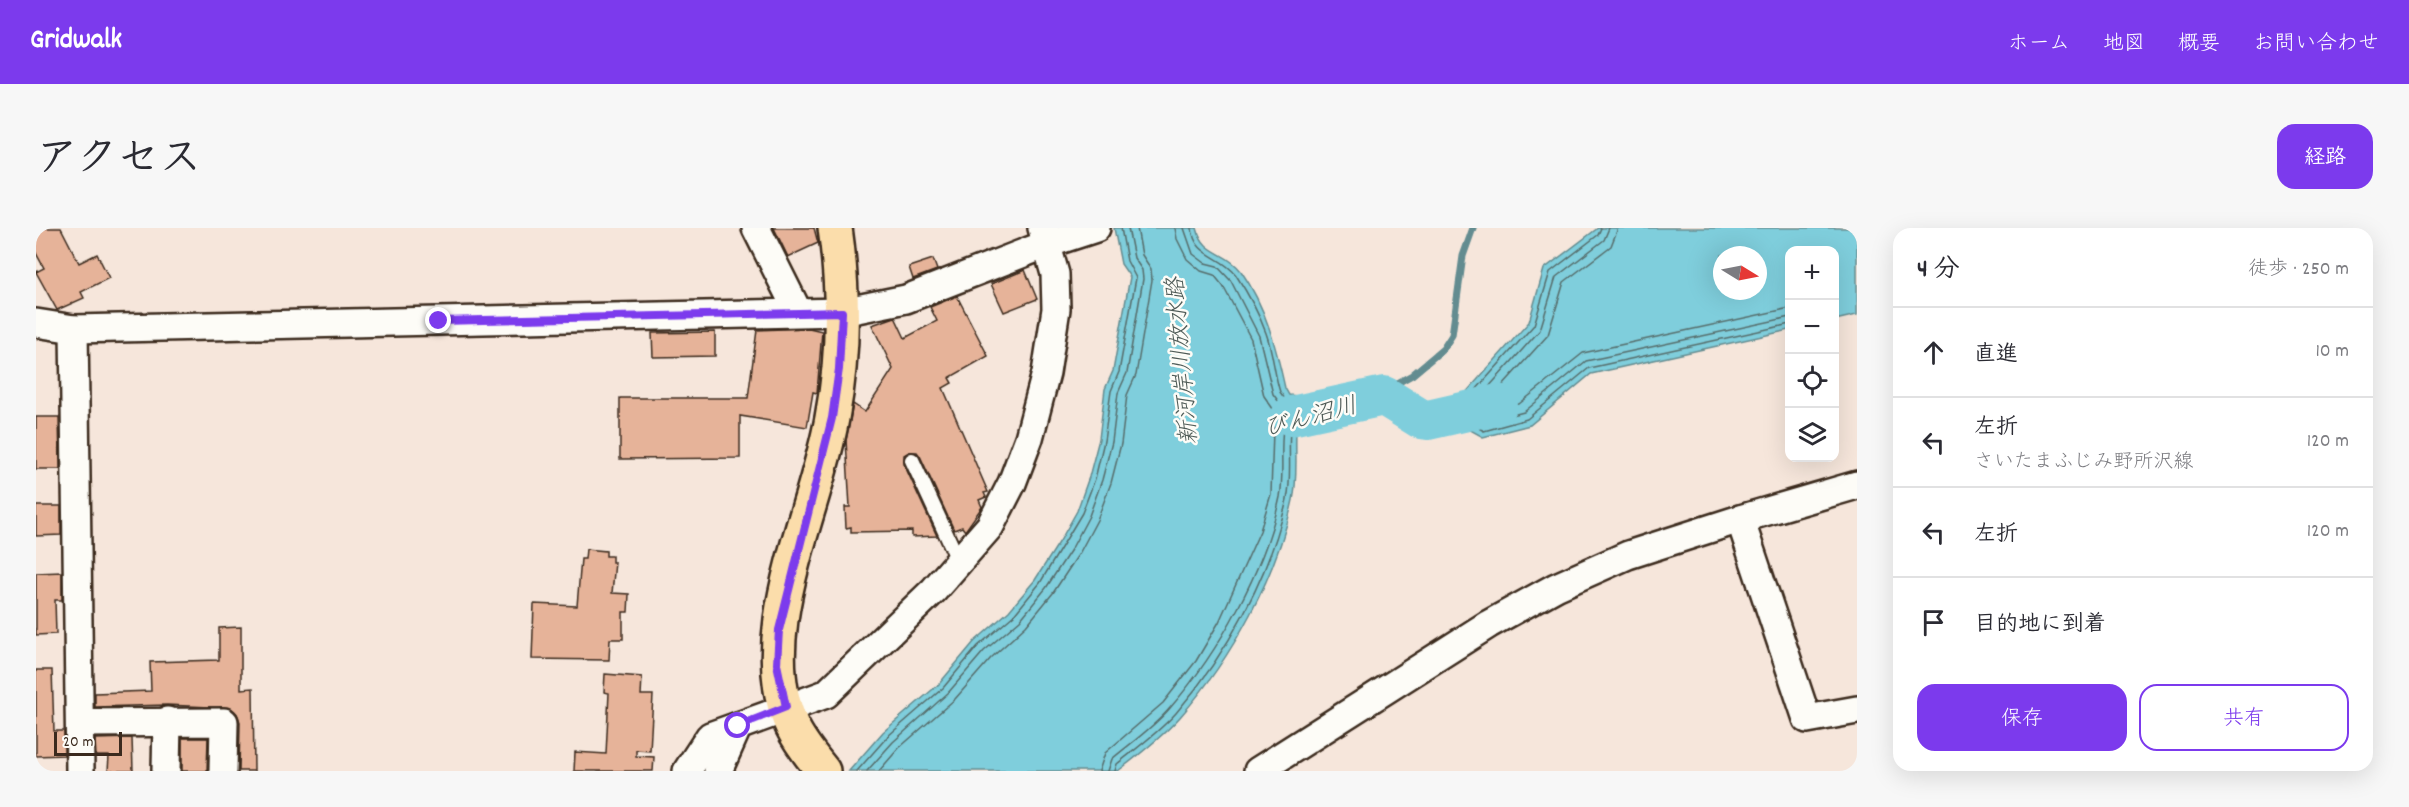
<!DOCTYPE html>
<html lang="ja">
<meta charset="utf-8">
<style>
:root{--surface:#fff;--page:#f7f7f7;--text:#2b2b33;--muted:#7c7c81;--line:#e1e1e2;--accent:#7c3aed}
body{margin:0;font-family:Dekko,"Klee One",sans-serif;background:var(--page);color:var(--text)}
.controls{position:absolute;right:18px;top:18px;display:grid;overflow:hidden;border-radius:12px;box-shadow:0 6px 24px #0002}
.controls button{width:54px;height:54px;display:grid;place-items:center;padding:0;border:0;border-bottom:2px solid var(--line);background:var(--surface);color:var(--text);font:30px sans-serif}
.compass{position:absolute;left:1677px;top:18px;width:54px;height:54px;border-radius:50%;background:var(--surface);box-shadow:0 6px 24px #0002;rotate:100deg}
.scale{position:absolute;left:18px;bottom:15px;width:68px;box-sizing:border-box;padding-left:6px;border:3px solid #3b2a1e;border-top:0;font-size:16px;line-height:21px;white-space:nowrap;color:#3b2a1e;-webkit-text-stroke:4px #fdfcf7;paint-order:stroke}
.stop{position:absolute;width:18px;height:18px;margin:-14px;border:4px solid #7c3aed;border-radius:50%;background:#fff}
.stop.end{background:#7c3aed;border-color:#fff;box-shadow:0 2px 6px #0008}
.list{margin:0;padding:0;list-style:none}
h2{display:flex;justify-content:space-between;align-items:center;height:78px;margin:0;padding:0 24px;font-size:26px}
h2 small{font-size:20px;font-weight:400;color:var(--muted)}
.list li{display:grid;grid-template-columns:39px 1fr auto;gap:18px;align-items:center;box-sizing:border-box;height:90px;padding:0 24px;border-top:2px solid var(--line)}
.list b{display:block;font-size:22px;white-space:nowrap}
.list p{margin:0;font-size:20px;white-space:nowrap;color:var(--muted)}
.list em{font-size:20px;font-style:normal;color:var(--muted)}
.actions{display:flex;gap:12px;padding:18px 24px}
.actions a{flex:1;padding:14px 0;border:2px solid var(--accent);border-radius:18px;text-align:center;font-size:21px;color:var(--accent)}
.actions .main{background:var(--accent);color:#fff}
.icon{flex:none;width:33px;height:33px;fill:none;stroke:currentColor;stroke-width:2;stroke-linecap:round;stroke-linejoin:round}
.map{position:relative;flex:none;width:1821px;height:543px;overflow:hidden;border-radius:18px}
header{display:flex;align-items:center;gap:36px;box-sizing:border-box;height:84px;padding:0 30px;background:var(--accent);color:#fff}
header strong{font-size:28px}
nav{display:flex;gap:33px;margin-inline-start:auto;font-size:21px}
.intro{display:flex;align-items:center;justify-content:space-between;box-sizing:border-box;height:144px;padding:0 36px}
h1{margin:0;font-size:42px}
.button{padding:15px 27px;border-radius:18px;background:var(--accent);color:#fff;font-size:21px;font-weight:700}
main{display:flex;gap:36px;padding:0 36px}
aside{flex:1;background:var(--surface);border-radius:18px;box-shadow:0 6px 24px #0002}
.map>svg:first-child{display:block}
</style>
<header>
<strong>Gridwalk</strong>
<nav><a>ホーム</a><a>地図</a><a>概要</a><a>お問い合わせ</a></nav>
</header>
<div class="intro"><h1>アクセス</h1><a class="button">経路</a></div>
<main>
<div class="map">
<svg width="1821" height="543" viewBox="0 0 1821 543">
<rect width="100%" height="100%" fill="#f6e6db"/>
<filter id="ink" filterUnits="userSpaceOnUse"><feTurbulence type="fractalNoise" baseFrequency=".0167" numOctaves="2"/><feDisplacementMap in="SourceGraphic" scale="12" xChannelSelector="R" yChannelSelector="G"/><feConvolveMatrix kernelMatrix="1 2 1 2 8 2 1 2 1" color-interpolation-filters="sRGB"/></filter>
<g filter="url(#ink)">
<g fill="#7fcedc" stroke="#648c90" stroke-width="1.5" fill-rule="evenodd">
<path d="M 1078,0 L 1161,0 C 1168,28 1189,22 1205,43 C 1230,79 1240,119 1249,160 L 1253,167 L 1269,169 L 1271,174 L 1308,170 L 1311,180 L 1274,188 L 1275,195 L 1260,203 C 1259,225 1262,250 1257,272 C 1240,349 1196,430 1144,489 C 1126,509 1103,527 1082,543 L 813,543 L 847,504 L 903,456 L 938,414 L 973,383 L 999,352 L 1024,313 L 1041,283 L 1053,249 L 1063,211 L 1069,161 L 1077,143 L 1094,49 L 1085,36 Z"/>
<path d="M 1562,0 L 1821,0 L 1821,87 L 1799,92 L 1798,22 L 1754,22 L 1753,102 L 1555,146 L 1494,197 L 1447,209 L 1409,188 L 1493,94 L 1508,41 ZM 1686,27 L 1722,27 L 1722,63 L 1686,63 Z"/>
</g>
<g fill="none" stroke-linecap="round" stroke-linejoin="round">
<g stroke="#566c6a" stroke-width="1.5">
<path d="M 1565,0 L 1562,7 L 1514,44 L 1498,97 L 1421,183 L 1421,188 L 1448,203 L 1491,191 L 1553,140 L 1754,96"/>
<path d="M 1573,0 L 1568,12 L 1520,49 L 1504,102 L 1433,181 L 1433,186 L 1449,194 L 1488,184 L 1550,133 L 1754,89"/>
<path d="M 1582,0 L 1575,18 L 1528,54 L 1512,107 L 1447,179 L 1447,184 L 1483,176 L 1547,125 L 1754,80"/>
<path d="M 821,543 L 852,508 L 907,460 L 942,418 L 978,387 L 1004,355 L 1046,285 L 1059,251 L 1068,213 L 1075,163 L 1083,144 L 1100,50 L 1091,33 L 1085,0"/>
<path d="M 831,543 L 857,514 L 912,465 L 948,423 L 984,392 L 1010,360 L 1036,320 L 1053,288 L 1066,252 L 1076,214 L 1082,165 L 1091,145 L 1107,51 L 1106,42 L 1098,30 L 1092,0"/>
<path d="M 843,543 L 863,520 L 919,471 L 955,430 L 990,398 L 1017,365 L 1044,324 L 1061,292 L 1075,255 L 1085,216 L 1091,167 L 1100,147 L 1116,52 L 1115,41 L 1106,27 L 1101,0"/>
<path d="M 1063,543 L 1069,525 L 1127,475 L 1160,433 L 1183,394 L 1224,303 L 1235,266 L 1237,202 L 1242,188 L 1228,168 L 1215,111 L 1187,58 L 1178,47 L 1165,43 L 1151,31 L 1141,11 L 1139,0"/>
<path d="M 1072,543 L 1076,531 C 1095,515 1118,499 1134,480 C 1183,424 1229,341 1244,269 C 1248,247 1244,223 1247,200 L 1261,185 L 1259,182 L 1246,178 L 1237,166 L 1223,108 L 1195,53 L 1181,38 L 1169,35 L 1157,26 L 1148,0"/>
<path d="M 1079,543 L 1081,536 C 1101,520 1123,504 1140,485 C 1191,426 1234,347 1251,271 C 1256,249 1252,224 1254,202 L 1267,192 L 1271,182 L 1264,175 L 1249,171 L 1244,164 C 1238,145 1237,124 1230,105 C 1223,86 1211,64 1200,47 C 1186,27 1158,29 1156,0"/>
</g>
<path stroke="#648c90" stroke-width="7" d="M 1348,168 L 1347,163 L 1376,147 L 1407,121 L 1416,107 L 1427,28 L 1437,0"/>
<path stroke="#7fcedc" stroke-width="40" d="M 1255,188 L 1348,168 L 1385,191 L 1392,192 L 1462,176"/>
</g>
<g fill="#e6b399" stroke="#3b2a1e" stroke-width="1.5">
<path d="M 0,0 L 25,0 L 43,35 L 61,26 L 73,50 L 45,64 L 48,70 L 21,82 L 0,44 L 8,40 L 0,25 Z"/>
<path d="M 738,0 L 778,0 L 782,15 L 752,29 Z"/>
<path d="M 897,31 L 901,42 L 877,51 L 873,39 Z"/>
<path d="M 989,42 L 1001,71 L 968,84 L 955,56 Z"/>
<path d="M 921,68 L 952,128 L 913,150 L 916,155 L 907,160 L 952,264 L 948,265 L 950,269 L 943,272 L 946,279 L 929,303 L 926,299 L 918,302 L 884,228 L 881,224 L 873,224 L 868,227 L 868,236 L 901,308 L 876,309 L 876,303 L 815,304 L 815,299 L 810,300 L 809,279 L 814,279 L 810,212 L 817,176 L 829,184 L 857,141 L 836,97 L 859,89 L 869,110 L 901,93 L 894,79 Z"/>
<path d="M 773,100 L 786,103 L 781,165 L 777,164 L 771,199 L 704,188 L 704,230 L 584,231 L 584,170 L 712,170 L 721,102 Z"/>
<path d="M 679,104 L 679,128 L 617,129 L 616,105 Z"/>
<path d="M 0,189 L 23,189 L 24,241 L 0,241 Z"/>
<path d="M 0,278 L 25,278 L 25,307 L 0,308 Z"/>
<path d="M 550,321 L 570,323 L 570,328 L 576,328 L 576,334 L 579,334 L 576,365 L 593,366 L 592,384 L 587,384 L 587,411 L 574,411 L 573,432 L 496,431 L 498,376 L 541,378 L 545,331 L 549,331 Z"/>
<path d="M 26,344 L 26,372 L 19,372 L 20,406 L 0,407 L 0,345 Z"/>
<path d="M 205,399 L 205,461 L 217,460 L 218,543 L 203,543 L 204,494 L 201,486 L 195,480 L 131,477 L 59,479 L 59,465 L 115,463 L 114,434 L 183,432 L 183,400 Z"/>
<path d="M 0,442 L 16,442 L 18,503 L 28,503 L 28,527 L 0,528 Z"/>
<path d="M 569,446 L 606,449 L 605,467 L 617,467 L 614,523 L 600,522 L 600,528 L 618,529 L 617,543 L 538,543 L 539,524 L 570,526 L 573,465 L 568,464 Z"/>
<path d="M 96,510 L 97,543 L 72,543 L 73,528 L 60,528 L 59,511 Z"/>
<path d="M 146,510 L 172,510 L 171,543 L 146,543 Z"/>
</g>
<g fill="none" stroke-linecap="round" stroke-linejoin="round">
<g stroke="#3b2a1e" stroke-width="18">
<path id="service" d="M 876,232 L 923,334"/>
</g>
<g stroke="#3b2a1e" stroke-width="32">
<g id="minor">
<path d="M 720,0 L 762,84"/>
<path d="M 0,95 L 38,101 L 806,84 L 870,71 L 1011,16 L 1060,0"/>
<path d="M 38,101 L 44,543"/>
<path d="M 1704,291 L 1771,491 L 1821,482"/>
<path d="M 44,495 L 188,494 L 187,543"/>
<path d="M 130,543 L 131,493"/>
<path d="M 651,543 L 674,508 L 702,498"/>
<path d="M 682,543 L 702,498 L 790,466 L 898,362 L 954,298 L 976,255 L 993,210 L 1010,145 L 1020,81 L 1019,46 L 1006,0"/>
<path d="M 1222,543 L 1453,396 L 1520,359 L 1592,327 L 1704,291 L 1821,257"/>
</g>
</g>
<g stroke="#3b2a1e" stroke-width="38">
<path id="primary" d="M 787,543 C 776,529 764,515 756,498 C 714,406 780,284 796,190 C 808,127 808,63 799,0"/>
</g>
<use href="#service" stroke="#fdfcf7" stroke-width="14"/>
<use href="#minor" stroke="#fdfcf7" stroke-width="27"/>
<use href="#primary" stroke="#fbddab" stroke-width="33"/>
</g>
</g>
<g fill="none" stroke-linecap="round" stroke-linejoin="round" filter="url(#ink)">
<path stroke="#7c3aed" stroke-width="8" d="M 403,93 L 806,84 L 803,141 L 796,190 L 743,402 L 741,436 L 750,479 L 702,498"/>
</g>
<g text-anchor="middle" stroke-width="5" stroke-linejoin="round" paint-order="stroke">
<g font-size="24" font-style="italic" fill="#4f5b57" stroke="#fdfcf7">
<text transform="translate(1145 133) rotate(-95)" y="8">新河岸川放水路</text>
<text transform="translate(1274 188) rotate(-15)" y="8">びん沼川</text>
</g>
</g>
</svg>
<div class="controls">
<button>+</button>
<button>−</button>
<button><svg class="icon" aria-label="locate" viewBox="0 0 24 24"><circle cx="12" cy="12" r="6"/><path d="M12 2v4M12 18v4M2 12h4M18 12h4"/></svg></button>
<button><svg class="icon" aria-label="layers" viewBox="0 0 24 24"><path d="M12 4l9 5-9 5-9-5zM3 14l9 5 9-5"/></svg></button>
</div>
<svg class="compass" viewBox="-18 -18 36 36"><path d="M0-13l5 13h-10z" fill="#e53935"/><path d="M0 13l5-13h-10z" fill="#7c7c81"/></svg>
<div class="scale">20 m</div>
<div class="stop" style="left:702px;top:498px"></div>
<div class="stop end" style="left:403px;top:93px"></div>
</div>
<aside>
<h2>4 分<small>徒歩 · 250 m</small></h2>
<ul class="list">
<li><svg class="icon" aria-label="ahead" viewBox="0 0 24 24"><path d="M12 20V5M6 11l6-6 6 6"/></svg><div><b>直進</b></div><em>10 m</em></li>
<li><svg class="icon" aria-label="left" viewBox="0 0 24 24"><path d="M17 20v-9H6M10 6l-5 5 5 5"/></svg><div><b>左折</b><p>さいたまふじみ野所沢線</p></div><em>120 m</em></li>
<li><svg class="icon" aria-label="left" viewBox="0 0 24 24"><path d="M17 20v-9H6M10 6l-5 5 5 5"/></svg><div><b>左折</b></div><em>120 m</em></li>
<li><svg class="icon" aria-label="arrive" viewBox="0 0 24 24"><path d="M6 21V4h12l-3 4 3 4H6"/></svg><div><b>目的地に到着</b></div></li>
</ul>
<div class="actions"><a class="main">保存</a><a>共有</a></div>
</aside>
</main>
